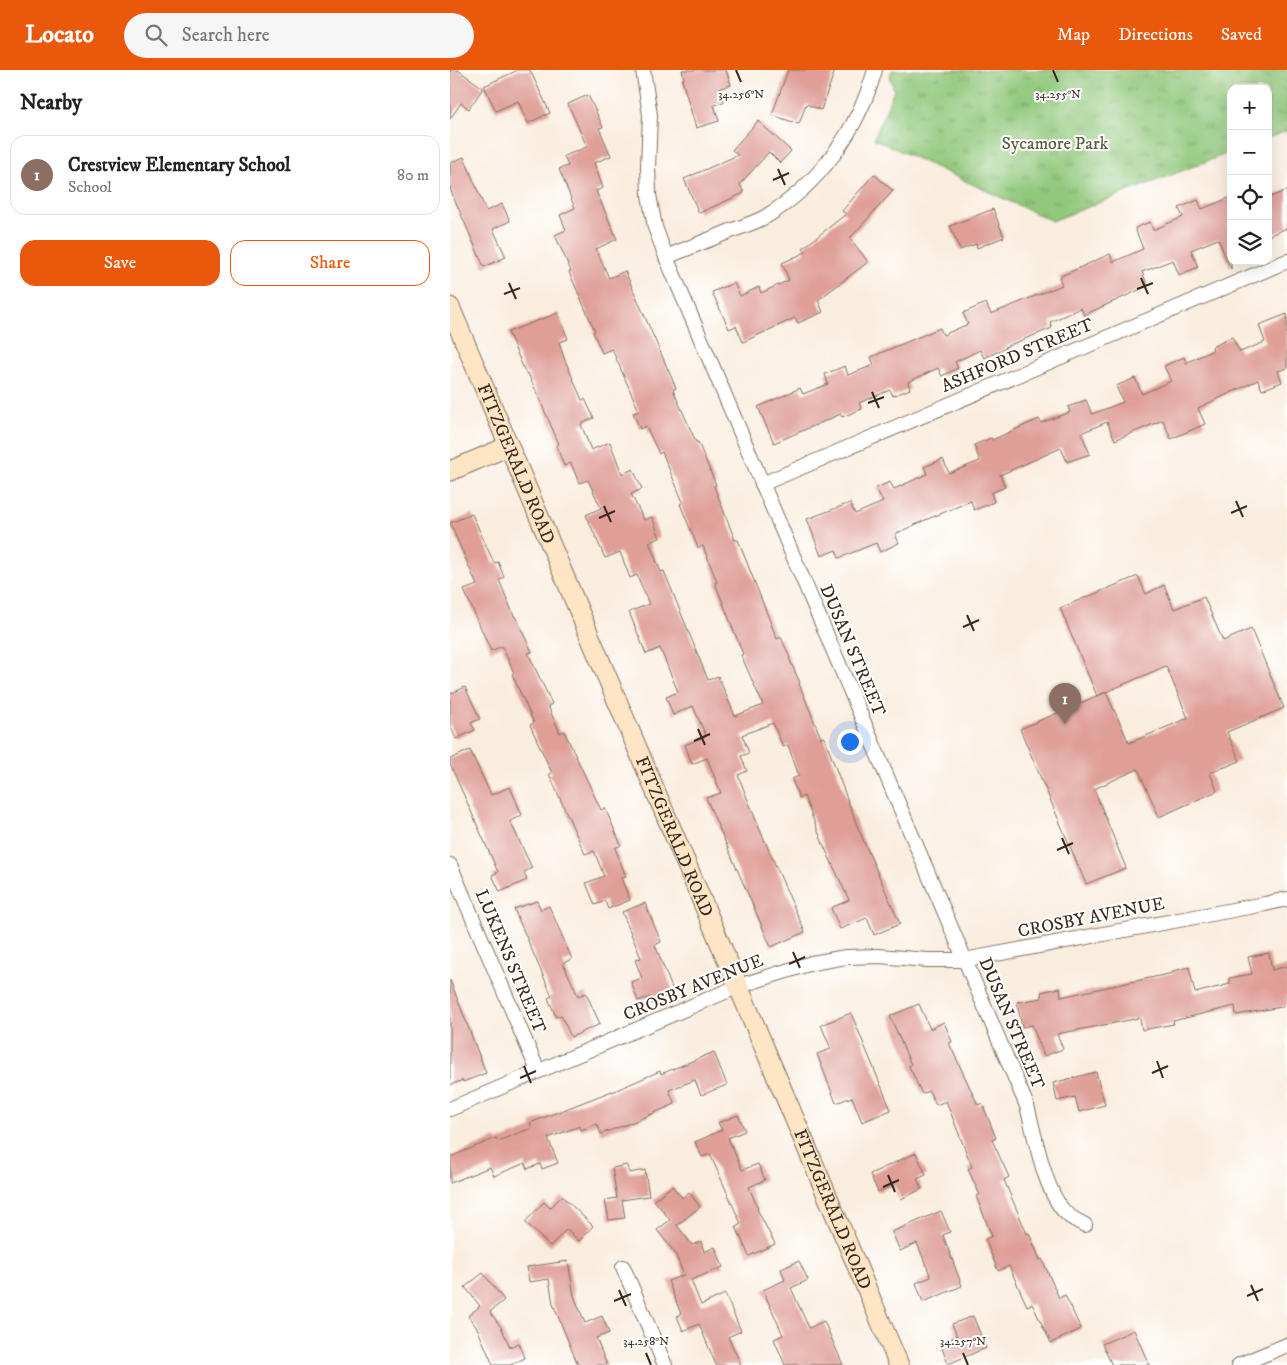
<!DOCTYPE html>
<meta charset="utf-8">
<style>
:root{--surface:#fff;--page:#f6f6f6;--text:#222;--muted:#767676;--line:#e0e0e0;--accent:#ea580c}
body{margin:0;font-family:"IM FELL DW Pica",serif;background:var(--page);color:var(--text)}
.controls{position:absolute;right:15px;top:15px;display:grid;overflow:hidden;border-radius:10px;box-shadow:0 5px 20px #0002}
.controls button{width:45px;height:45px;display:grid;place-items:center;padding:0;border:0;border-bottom:1px solid var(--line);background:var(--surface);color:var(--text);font:25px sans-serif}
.you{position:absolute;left:399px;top:671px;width:18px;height:18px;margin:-12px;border:4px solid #fff;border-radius:50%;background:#1a73e8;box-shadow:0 0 0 8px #1a73e833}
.badge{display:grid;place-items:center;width:32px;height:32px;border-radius:50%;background:var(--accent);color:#fff;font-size:16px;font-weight:700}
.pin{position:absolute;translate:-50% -41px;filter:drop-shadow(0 1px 2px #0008)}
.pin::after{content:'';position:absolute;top:26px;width:18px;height:15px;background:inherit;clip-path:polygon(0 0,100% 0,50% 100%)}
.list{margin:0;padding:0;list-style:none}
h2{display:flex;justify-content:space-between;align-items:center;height:65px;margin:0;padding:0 20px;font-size:21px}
h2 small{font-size:16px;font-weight:400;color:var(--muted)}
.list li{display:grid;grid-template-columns:32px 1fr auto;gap:15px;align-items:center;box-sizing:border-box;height:80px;margin:0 10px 10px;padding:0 10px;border:1px solid var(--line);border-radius:15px}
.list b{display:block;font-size:19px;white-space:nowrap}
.list p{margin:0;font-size:16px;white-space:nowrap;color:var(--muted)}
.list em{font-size:16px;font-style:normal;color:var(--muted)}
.actions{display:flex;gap:10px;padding:15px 20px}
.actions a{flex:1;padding:11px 0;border:1px solid var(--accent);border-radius:15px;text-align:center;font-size:18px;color:var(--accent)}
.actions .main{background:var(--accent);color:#fff}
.icon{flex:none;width:28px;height:28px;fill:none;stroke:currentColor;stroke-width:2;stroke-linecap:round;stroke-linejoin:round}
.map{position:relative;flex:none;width:837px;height:1295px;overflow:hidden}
header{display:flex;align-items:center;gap:30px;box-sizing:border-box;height:70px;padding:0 25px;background:var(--accent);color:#fff}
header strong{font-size:24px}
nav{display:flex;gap:28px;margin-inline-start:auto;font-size:18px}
.search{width:350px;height:45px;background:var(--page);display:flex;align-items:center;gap:12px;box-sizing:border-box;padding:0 18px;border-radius:28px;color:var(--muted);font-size:19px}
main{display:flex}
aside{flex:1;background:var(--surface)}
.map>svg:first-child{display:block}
</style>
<header>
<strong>Locato</strong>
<div class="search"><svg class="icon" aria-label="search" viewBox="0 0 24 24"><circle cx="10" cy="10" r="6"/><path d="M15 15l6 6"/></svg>Search here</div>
<nav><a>Map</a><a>Directions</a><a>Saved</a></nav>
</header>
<main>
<aside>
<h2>Nearby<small></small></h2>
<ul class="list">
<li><span class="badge" style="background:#8d6e63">1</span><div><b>Crestview Elementary School</b><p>School</p></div><em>80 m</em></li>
</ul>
<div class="actions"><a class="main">Save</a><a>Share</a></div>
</aside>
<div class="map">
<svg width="837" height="1295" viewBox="0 0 837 1295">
<defs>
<pattern id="grass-tufts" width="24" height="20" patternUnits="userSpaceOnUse" patternTransform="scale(1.25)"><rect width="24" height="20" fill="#91c87b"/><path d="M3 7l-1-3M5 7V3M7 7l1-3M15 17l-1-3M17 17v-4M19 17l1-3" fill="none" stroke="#78a364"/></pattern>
</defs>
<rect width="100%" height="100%" fill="#fff"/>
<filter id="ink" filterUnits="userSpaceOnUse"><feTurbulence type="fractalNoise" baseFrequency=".02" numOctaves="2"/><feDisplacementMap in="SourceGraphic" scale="10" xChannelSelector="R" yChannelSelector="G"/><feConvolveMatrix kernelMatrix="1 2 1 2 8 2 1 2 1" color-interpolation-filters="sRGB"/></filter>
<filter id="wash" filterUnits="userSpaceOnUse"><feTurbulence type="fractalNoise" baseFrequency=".0096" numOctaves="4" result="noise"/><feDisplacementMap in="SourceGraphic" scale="20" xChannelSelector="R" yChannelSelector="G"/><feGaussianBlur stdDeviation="1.12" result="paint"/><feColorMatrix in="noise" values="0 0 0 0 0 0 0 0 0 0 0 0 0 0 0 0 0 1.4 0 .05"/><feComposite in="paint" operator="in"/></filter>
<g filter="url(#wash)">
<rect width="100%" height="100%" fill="#f9edde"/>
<path fill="url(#grass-tufts)" stroke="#66794c" d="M 442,0 L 837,0 L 837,61 L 818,68 L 818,19 L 781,19 L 781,82 L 602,151 L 424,69 L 444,20 L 440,7 Z"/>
<g id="blocks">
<g fill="#df9f97">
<path d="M 0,0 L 8,0 L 33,18 L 19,39 L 11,33 L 0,49 Z"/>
<path d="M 68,0 L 80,0 L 100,43 L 78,53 L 68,31 L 46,41 L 34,16 Z"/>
<path d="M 232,0 L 276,0 L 281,15 L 270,18 L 274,32 L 264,35 L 269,51 L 246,58 L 232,10 L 234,9 Z"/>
<path d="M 338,0 L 385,0 L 371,40 L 356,34 L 349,54 L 322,45 Z"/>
<path d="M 138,25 L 153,57 L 149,58 L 161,86 L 144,93 L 153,118 L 146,121 L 167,169 L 146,179 L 159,208 L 175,201 L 226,318 L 223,320 L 246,372 L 248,372 L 266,415 L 264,416 L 285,470 L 288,470 L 327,569 L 331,567 L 340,588 L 339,588 L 350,613 L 349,614 L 371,668 L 374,667 L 408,758 L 450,854 L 424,865 L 417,848 L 390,859 L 381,838 L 399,830 L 373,774 L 354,726 L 349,728 L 342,709 L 349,706 L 338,675 L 333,677 L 323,653 L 292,665 L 299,683 L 291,686 L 297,701 L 288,705 L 309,758 L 355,862 L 321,877 L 256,728 L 271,723 L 257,688 L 242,694 L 235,675 L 256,666 L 243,636 L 223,645 L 216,627 L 228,622 L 210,578 L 196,584 L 179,542 L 199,534 L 187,505 L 180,508 L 170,482 L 155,488 L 136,445 L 151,438 L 138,410 L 129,413 L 121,393 L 114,396 L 106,375 L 109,374 L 78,303 L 76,304 L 58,262 L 108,243 L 118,269 L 109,272 L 114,288 L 132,330 L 135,329 L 144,348 L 131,354 L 141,380 L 160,372 L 172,404 L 183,399 L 192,419 L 181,424 L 194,450 L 202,447 L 210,468 L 199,472 L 211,502 L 214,501 L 258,610 L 268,606 L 285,646 L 313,635 L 291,585 L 293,584 L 265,513 L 267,512 L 253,476 L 248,478 L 230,434 L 233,432 L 212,382 L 209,384 L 196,356 L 190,359 L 183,343 L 189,341 L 162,279 L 152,283 L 143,262 L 145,261 L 119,202 L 121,201 L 105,165 L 116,160 L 110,145 L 125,138 L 109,99 L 118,96 L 114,86 L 137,77 L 118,34 Z"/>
<path d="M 308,51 L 341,81 L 330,93 L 319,82 L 290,114 L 294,123 L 249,143 L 234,109 L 288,85 L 282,80 Z"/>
<path d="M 14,87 L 36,141 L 52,134 L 60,151 L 43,159 L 56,187 L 34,197 L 0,119 L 0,93 Z"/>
<path d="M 424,104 L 443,121 L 400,168 L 418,192 L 368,230 L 373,242 L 348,253 L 345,248 L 293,272 L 286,256 L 279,259 L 262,222 L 284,213 L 290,226 L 309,217 L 311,223 L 339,210 L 332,193 L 356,182 L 353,178 L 396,144 L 392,141 Z"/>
<path d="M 837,120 L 837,158 L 818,166 L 818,128 Z"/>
<path d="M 781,127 L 781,199 L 768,169 L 741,180 L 748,197 L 729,205 L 723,190 L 692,202 L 698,216 L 634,245 L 631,238 L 600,252 L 602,258 L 555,277 L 556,278 L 534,288 L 530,280 L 505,292 L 508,298 L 492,306 L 488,298 L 458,312 L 460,319 L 443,326 L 440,320 L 409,333 L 412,339 L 392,347 L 391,344 L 324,373 L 308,337 L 350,318 L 353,324 L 378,314 L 375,304 L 395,296 L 398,305 L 424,295 L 421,287 L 490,258 L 493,265 L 518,254 L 513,243 L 536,233 L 541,244 L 612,215 L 609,207 L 660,184 L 663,192 L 693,179 L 685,158 L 700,152 L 703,160 L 733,147 L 729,138 L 748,130 L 752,139 Z"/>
<path d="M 543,139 L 554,167 L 527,178 L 526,174 L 510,180 L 500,156 Z"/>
<path d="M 837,244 L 837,298 L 828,301 L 832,312 L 812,320 L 808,310 L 748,338 L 755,354 L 721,369 L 713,350 L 665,370 L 657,352 L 631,363 L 640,384 L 617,392 L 611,378 L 550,405 L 555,417 L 541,423 L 544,432 L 524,440 L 521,431 L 473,451 L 445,464 L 449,473 L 430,482 L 426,473 L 389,488 L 386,480 L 371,486 L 357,449 L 400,433 L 405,444 L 433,432 L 426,418 L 440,412 L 444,419 L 477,404 L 474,397 L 493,389 L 499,403 L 530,391 L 524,375 L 541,368 L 542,370 L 589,349 L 591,353 L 620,342 L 618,337 L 636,330 L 642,344 L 673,332 L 666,316 L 685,308 L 692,324 L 721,311 L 714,296 L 734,287 L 736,293 L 763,280 L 762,277 L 782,267 L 790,282 L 815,272 L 809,255 Z"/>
<path d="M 22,444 L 44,493 L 48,492 L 54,507 L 49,510 L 64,546 L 65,546 L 82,582 L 78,583 L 102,634 L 98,636 L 110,663 L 114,661 L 151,740 L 155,738 L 171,775 L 165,778 L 176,807 L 171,808 L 180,830 L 158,839 L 155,831 L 145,835 L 136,813 L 154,806 L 144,781 L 135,784 L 99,704 L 102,703 L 80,655 L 84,653 L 62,604 L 64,603 L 52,576 L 41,581 L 14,520 L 27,515 L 0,453 Z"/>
<path d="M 688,506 L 696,524 L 714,515 L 724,539 L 754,527 L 773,571 L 801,559 L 834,638 L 777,662 L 790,691 L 760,703 L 767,721 L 709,747 L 688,699 L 644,719 L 676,798 L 636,814 L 570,659 L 656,622 L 679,673 L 738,648 L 716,596 L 647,626 L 610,538 Z"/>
<path d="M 15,617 L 30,649 L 21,653 L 25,660 L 6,669 L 0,655 L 0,624 Z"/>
<path d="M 20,680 L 41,725 L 60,717 L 72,745 L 60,751 L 82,798 L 74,802 L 77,810 L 50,822 L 42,805 L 48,802 L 0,694 L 0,689 Z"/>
<path d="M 87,831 L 91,840 L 99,836 L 122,889 L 113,893 L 128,926 L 136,923 L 150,954 L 121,967 L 111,945 L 106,947 L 98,928 L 102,926 L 64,839 Z"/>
<path d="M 195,833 L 211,872 L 205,875 L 224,923 L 202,932 L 200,927 L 188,931 L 181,912 L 192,908 L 185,890 L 191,888 L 172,842 Z"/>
<path d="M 819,883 L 822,900 L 837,896 L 837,936 L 786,945 L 785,936 L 723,951 L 724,954 L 692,960 L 690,948 L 607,964 L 613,979 L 594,986 L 582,955 L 572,957 L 567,932 L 592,928 L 591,922 L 610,918 L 611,927 L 723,903 L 723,901 L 739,897 L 745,923 L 780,914 L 779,908 L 802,904 L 798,887 Z"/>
<path d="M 0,910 L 36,1003 L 13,1012 L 13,1010 L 0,1015 Z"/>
<path d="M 469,934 L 480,959 L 494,952 L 502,972 L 499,973 L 528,1035 L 532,1033 L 546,1068 L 542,1070 L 559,1107 L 554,1110 L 577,1164 L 579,1163 L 590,1190 L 592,1189 L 609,1228 L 615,1225 L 631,1259 L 601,1273 L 582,1234 L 577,1236 L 559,1196 L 548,1201 L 535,1169 L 542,1166 L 526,1126 L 530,1125 L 518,1099 L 522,1097 L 496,1031 L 486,1035 L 479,1021 L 472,1024 L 459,996 L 461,995 L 440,946 Z"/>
<path d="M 401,943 L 441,1040 L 412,1052 L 402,1027 L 386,1033 L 367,984 L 381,979 L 371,955 Z"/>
<path d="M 264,982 L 277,1015 L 251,1025 L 245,1010 L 219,1020 L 225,1034 L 188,1050 L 151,1064 L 147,1054 L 131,1060 L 130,1056 L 98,1068 L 108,1093 L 92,1099 L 90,1094 L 77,1099 L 75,1093 L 44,1106 L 40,1097 L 0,1113 L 0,1087 L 46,1068 L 48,1071 L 82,1058 L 80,1053 L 162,1021 L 162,1022 L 210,1001 L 211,1004 Z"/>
<path d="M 646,1002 L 655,1035 L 629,1042 L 625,1027 L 607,1031 L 603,1013 Z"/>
<path d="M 288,1045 L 295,1061 L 278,1068 L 292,1100 L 308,1094 L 315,1110 L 299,1117 L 308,1139 L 307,1139 L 325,1174 L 299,1186 L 286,1157 L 291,1154 L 260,1084 L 252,1087 L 245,1072 L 272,1060 L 268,1053 Z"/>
<path d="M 466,1083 L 476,1105 L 467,1109 L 472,1119 L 451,1129 L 444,1115 L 428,1122 L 420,1104 Z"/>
<path d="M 177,1095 L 179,1103 L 195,1100 L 199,1126 L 172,1130 L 175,1148 L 159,1150 L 155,1130 L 167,1128 L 162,1098 Z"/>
<path d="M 222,1116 L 232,1128 L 239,1122 L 250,1137 L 227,1155 L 242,1175 L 251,1171 L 254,1182 L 265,1177 L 273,1197 L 241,1210 L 251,1235 L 275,1224 L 291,1261 L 278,1267 L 291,1295 L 266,1295 L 249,1254 L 233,1261 L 227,1246 L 231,1244 L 218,1211 L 234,1205 L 225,1183 L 207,1160 L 220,1150 L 204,1130 Z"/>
<path d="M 112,1126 L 143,1156 L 129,1171 L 117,1159 L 100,1176 L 75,1152 L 94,1132 L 100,1138 Z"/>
<path d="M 491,1141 L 500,1162 L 493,1165 L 512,1216 L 473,1232 L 466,1213 L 481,1207 L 467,1173 L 450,1181 L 442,1162 Z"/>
<path d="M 118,1191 L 124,1226 L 135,1253 L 152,1246 L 159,1263 L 146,1268 L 157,1295 L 128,1295 L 103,1234 L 99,1209 L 79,1212 L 77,1197 Z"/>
<path d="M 349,1191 L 358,1210 L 341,1218 L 359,1258 L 374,1251 L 393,1295 L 335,1295 L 324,1269 L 333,1265 L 313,1220 L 335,1210 L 331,1199 Z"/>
<path d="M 33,1203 L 54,1230 L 40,1242 L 51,1257 L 60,1277 L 69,1273 L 75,1288 L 60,1295 L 43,1295 L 27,1258 L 18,1246 L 30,1236 L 15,1217 Z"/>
<path d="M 523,1246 L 536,1278 L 498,1294 L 490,1273 L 507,1266 L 502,1254 Z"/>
<path d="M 684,1260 L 699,1295 L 662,1295 L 652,1274 Z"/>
</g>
</g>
</g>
<g filter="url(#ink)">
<use href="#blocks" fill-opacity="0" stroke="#7e6e61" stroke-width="1"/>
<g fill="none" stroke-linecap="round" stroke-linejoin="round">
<g stroke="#7e6e61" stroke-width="16">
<g id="street">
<path d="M 193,0 L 200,45 L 198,97 L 199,125 L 205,157 L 216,187 L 577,1036 C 585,1065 595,1126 618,1145 C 623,1149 629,1152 635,1155"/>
<path d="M 216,187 C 238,178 261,169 283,160 C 294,156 306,152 315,147 C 369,115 408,60 425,0"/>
<path d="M 312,414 L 837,191"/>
<path d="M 0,795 L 88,1001"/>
<path d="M 0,1039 L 289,916 L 362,893 L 396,887 L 429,886 L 477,890 L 514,890 L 815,834 L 837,829"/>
<path d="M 173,1197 L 215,1295"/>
<path d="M 789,1295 L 837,1275"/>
</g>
</g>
<g stroke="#7e6e61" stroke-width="21">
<g id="secondary">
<path id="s1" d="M 0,237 L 449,1295"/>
<path d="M 0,401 L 59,376"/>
</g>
</g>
<use href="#street" stroke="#fff" stroke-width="14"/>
<use href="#secondary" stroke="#fde5c5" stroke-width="19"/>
</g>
</g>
<path fill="none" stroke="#3b2a1e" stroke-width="2" d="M 286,0 L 291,12M 603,0 L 608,12M 328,99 L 335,115M 323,110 L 339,103M 691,208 L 698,224M 59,213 L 66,229M 687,219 L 703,213M 54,224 L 70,218M 422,322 L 429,338M 418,333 L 434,327M 786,431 L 793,447M 154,436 L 161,452M 781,443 L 797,436M 149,448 L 165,441M 517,545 L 524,561M 513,557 L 529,550M 248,659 L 255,675M 244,671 L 260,664M 612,768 L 619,784M 607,780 L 623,773M 343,882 L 350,898M 339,894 L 355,887M 707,991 L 713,1008M 74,996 L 81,1013M 702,1003 L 718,996M 70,1008 L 86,1001M 438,1105 L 445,1122M 433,1117 L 449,1110M 801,1215 L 808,1231M 169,1220 L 176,1236M 797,1226 L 813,1219M 164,1231 L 181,1224M 196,1283 L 201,1295M 513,1283 L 518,1295"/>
<g text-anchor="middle" stroke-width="4" stroke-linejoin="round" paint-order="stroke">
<g font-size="18" fill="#59613f" stroke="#fff">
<text x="605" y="79">Sycamore Park</text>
</g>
<g font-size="18" fill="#3b2a1e" stroke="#fff">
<text transform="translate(567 285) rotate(-23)" y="6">ASHFORD STREET</text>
<text dy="6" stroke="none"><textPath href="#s1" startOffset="170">FITZGERALD ROAD</textPath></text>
<text transform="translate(403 580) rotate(67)" y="6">DUSAN STREET</text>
<text dy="6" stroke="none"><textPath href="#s1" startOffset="575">FITZGERALD ROAD</textPath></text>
<text transform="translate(641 847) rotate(-11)" y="6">CROSBY AVENUE</text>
<text transform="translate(61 891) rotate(67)" y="6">LUKENS STREET</text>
<text transform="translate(243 917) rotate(-22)" y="6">CROSBY AVENUE</text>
<text transform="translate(562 953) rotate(67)" y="6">DUSAN STREET</text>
<text dy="6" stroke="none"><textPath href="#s1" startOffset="980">FITZGERALD ROAD</textPath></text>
</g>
</g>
<g font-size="12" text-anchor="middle" fill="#3b2a1e" stroke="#fff" stroke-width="4" stroke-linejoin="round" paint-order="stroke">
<text x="291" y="28">34.256°N</text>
<text x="608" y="28">34.255°N</text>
<text x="196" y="1275">34.258°N</text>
<text x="513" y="1275">34.257°N</text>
</g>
</svg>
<div class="controls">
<button>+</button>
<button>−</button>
<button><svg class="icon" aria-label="locate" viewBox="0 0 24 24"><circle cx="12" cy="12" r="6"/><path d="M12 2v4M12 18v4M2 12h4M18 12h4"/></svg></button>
<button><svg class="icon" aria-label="layers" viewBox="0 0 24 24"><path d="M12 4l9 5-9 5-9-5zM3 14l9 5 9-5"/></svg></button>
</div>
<div class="you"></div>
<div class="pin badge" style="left:615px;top:654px;background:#8d6e63">1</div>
</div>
</main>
